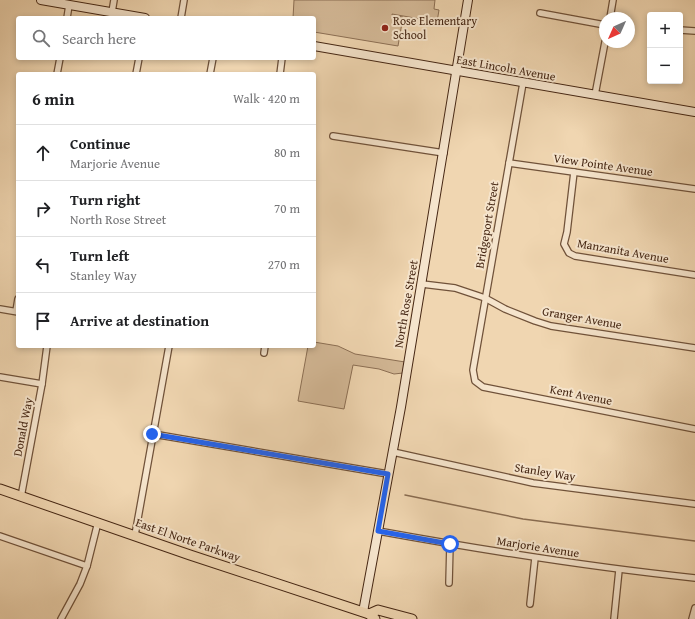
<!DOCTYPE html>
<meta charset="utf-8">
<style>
:root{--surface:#fff;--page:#f6f6f6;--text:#202124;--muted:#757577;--line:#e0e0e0}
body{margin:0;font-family:"Gentium Book Plus",serif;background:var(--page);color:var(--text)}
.controls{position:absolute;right:12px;top:12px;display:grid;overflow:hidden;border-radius:4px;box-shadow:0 2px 6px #0003}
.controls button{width:36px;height:36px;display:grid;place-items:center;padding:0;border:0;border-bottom:1px solid var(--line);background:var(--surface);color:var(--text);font:20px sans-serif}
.compass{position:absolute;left:599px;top:12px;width:36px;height:36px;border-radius:50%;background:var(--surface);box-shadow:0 2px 6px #0003;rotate:225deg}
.stop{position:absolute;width:12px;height:12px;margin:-9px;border:3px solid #2563eb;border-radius:50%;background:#fff}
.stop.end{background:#2563eb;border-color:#fff;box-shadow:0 1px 4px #0008}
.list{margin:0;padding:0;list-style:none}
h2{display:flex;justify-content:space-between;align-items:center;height:52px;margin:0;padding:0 16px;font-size:17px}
h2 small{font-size:13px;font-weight:400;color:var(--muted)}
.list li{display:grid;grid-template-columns:26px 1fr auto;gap:12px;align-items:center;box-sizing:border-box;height:56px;padding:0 16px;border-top:1px solid var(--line)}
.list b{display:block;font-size:15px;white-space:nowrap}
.list p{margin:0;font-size:13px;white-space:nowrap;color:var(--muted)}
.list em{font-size:13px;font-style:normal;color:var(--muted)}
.icon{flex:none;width:22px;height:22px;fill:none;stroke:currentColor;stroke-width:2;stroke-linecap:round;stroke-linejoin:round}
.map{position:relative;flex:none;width:695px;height:619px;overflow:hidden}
.search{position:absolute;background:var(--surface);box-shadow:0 2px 6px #0003;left:16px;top:16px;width:300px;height:44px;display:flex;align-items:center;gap:10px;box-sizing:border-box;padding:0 14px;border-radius:4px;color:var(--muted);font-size:15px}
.panel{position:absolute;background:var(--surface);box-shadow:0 2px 6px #0003;left:16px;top:72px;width:300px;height:276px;border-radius:4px}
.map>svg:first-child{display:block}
</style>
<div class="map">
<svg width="695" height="619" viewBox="0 0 695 619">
<rect width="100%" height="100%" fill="#f0d6b1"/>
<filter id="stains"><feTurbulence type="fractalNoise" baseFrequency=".005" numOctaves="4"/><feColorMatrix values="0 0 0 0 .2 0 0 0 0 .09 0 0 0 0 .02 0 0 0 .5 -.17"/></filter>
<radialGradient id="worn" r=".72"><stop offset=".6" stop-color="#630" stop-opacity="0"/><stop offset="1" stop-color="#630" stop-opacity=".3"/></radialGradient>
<g fill="#d3b896" stroke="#8c6f54">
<path d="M 294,0 L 435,0 L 434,9 L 439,10 L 437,22 L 392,14 L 392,15 L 403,17 L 398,46 L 314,32 L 314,18 L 293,18 Z"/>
<path d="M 314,342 L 338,346 L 355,354 L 405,362 L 403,373 L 394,374 L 379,369 L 353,365 L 344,409 L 298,401 L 308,346 L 314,346 Z"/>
</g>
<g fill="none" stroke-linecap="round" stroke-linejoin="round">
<path stroke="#896c51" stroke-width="1.5" d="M 405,495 L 523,519 L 695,541"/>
<g stroke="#70523a" stroke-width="8">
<g id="street">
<path d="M 112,12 L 114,0"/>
<path d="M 540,13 L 605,25"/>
<path d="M 67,18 L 69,5"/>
<path d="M 181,18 L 184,0"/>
<path d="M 610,18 L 613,0"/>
<path d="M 680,30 L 695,31"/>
<path d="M 57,74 L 60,58"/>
<path d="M 136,74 L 139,58"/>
<path d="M 210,74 L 213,58"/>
<path d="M 280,74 L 282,58"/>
<path d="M 523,83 L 473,370 L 475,381 L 483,387 L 695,429"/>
<path d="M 595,95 L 605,42"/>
<path d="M 333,136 L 444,153"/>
<path d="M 509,163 L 695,189"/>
<path d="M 574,172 L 567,232 L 564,244 L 569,253 L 575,256 L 695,275"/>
<path d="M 422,284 L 455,288 L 485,298 L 505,309 L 535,321 L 551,326 L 695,348"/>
<path d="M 0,309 L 18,312"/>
<path d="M 16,311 L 18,299"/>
<path d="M 264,353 L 265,346"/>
<path d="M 0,377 L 42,384"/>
<path d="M 153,434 L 388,474"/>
<path d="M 393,452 L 533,483 L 695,504"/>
<path d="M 21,497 L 42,384 L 47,346"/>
<path d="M 378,531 C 483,550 589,567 695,578"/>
<path d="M 135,535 L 169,346"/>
<path d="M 0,536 L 87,566"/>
<path d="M 449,583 L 450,544"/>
<path d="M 530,604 L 535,558"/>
<path d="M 61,619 L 80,584 L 87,566 L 98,522"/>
<path d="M 614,619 L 619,570"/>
<path d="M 692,619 L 695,608"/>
</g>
</g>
<g stroke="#452613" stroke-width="10">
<g id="secondary">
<path d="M 41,0 L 145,18"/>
<path d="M 314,46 L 695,112"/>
<path d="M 363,612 L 401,407 L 468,0"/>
</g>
</g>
<g stroke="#452613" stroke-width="11">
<g id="primary">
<path d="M 0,489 L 190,555 L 354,609 L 369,614 L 375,619"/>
<path d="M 369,614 L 378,610 L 412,619"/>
</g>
</g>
<use href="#street" stroke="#f5e4cc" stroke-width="5.5"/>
<use href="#secondary" stroke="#f5e4cc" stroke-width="8"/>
<use href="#primary" stroke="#f0d6b1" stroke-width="9"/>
</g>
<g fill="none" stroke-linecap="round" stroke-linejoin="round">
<path stroke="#2563eb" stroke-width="5" d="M 152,434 L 388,474 L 378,531 L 450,544"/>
</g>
<circle fill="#8f2418" stroke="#f5e4cc" stroke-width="1.5" cx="385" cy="28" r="4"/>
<g text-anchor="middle" stroke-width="4" stroke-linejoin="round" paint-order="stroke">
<g font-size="12" fill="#452613" stroke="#f5e4cc" text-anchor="start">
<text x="393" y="25">Rose Elementary<tspan x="393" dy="14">School</tspan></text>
</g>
<g font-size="12" fill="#452613" stroke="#f5e4cc">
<text transform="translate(506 68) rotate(10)" y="4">East Lincoln Avenue</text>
<text transform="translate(603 165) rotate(8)" y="4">View Pointe Avenue</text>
<text transform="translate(487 225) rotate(-80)" y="4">Bridgeport Street</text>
<text transform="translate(623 251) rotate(10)" y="4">Manzanita Avenue</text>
<text transform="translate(406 304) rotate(-80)" y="4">North Rose Street</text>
<text transform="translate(582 318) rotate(10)" y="4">Granger Avenue</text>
<text transform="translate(581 395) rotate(11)" y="4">Kent Avenue</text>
<text transform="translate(23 427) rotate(-79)" y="4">Donald Way</text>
<text transform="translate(545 472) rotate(9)" y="4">Stanley Way</text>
<text transform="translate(188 540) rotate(19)" y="4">East El Norte Parkway</text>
<text transform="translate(538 547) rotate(9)" y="4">Marjorie Avenue</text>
</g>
</g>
<rect width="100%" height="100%" filter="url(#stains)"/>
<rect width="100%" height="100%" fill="url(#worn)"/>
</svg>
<div class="controls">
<button>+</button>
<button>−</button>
</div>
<svg class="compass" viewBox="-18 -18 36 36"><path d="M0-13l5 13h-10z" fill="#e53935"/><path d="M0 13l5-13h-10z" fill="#757577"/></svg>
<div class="stop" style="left:450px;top:544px"></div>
<div class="stop end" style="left:152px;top:434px"></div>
<div class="search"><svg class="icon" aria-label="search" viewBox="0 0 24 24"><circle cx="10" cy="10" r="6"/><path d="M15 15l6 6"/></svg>Search here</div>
<section class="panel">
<h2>6 min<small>Walk · 420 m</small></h2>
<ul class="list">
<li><svg class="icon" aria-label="ahead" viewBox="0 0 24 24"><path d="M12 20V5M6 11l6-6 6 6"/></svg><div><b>Continue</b><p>Marjorie Avenue</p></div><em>80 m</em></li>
<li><svg class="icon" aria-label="right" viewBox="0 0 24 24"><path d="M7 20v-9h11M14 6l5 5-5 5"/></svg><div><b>Turn right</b><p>North Rose Street</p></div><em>70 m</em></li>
<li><svg class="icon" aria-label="left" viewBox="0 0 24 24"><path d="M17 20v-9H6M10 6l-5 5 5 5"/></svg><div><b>Turn left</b><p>Stanley Way</p></div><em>270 m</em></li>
<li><svg class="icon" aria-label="arrive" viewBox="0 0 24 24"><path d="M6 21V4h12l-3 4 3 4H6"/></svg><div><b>Arrive at destination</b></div></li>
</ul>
</section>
</div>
